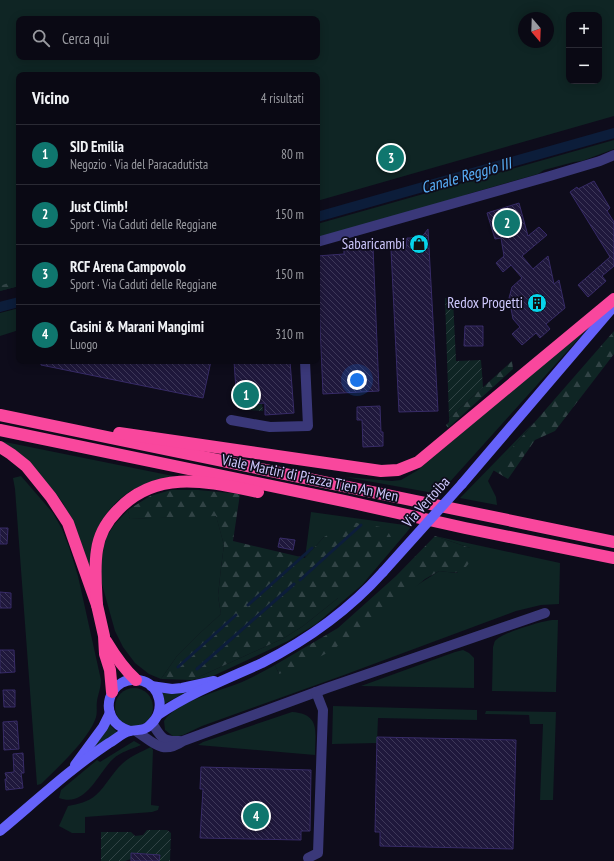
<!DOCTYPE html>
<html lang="it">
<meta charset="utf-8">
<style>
:root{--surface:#0a0914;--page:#13121d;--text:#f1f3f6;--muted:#999aa0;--line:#2a2a34;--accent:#0f766e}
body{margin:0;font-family:"PT Sans Narrow",sans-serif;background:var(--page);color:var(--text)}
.controls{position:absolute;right:12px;top:12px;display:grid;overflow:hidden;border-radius:8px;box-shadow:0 2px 10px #0003}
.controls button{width:36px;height:36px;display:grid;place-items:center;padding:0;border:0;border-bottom:1px solid var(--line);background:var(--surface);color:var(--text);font:20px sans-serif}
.compass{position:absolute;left:518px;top:12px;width:36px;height:36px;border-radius:50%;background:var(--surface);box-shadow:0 2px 10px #0003;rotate:161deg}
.you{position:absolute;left:357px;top:380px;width:14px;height:14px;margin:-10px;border:3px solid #fff;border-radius:50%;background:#1a73e8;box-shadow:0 0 0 6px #1a73e833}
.badge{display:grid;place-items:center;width:26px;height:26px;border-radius:50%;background:var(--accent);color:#fff;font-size:13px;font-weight:700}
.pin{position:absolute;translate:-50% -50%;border:2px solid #fff;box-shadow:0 1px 4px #0006}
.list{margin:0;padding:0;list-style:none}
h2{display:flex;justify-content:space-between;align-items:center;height:52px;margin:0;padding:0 16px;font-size:17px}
h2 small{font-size:13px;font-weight:400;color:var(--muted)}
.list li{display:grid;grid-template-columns:26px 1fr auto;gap:12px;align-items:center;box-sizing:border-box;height:60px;padding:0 16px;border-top:1px solid var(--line)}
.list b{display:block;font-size:15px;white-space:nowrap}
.list p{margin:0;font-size:13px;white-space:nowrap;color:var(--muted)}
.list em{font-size:13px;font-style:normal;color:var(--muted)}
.icon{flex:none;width:22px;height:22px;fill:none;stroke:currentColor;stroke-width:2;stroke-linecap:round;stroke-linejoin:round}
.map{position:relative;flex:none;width:614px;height:861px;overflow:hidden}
.search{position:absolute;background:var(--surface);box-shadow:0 2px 10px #0003;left:16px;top:16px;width:304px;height:44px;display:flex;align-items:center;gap:10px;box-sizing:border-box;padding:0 14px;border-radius:8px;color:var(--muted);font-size:15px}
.panel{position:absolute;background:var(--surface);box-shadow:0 2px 10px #0003;left:16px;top:72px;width:304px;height:292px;border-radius:8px}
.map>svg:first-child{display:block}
</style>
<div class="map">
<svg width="614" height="861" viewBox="0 0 614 861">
<defs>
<pattern id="forest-firs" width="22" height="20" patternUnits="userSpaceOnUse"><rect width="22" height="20" fill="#0f2524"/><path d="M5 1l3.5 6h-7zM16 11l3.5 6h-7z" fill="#314345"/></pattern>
<pattern id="garden-furrows" width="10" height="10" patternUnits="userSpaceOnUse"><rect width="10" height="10" fill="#0f2524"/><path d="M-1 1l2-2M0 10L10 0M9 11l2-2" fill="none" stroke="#314345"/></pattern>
<pattern id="building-back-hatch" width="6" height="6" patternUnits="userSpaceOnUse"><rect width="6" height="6" fill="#1f183c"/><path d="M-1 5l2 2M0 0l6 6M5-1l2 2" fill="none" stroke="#3e3859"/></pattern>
</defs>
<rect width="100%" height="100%" fill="#0e0c1b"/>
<g fill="#0f2524" fill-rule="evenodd">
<path d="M 0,0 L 614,0 L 614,116 L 317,201 L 317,75 L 19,75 L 19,286 L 0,291 ZM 569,15 L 599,15 L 599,81 L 569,81 ZM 524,18 L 548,18 L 548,42 L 524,42 ZM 19,19 L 317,19 L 317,57 L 19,57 Z"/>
<path d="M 614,140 L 614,149 L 582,161 L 574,162 L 544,170 L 538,174 L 468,194 L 439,207 L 317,242 L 317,224 Z"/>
<path d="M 19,308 L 19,330 L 0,336 L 0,313 Z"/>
<path d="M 598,317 L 439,494 L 345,477 L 392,481 L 401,480 L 418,470 Z"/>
<path d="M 535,421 L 494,470 L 488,481 L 496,497 L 497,505 L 460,498 Z"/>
<path d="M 0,441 L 178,477 C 152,479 128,488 111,508 C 107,513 101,520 99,526 C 95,542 94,561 91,578 L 85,554 L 76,529 L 63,503 L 53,490 Z"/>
<path d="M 21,476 L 53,513 L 62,529 L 69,547 L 78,576 L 101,680 C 101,688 98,694 97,701 C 96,708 98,713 95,720 C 86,742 58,767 41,784 L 37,785 L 15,489 L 13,478 Z"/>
<path d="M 128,510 L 130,519 L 216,515 L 224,545 L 221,568 L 218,596 L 221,614 L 199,634 L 177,656 L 161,679 L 149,674 L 135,663 L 123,647 L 115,631 L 100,577 L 102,555 L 106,538 L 114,525 Z"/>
<path d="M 311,512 L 412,526 L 362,585 L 316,624 L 288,641 L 254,657 L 213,676 L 192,680 L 284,638 L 303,626 L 338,598 L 324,537 L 305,558 Z"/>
<path d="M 435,536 L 560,563 L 559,604 L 541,605 L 516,611 L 344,675 L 202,726 L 183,735 L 174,737 L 165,730 L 164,721 C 177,701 220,691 242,682 C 253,677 264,671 275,665 L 279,674 L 439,571 L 457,573 L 470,548 Z"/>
<path d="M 552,620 L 558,620 L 556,692 L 492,691 L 493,647 C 494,645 494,642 495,641 C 501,633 542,621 552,620 Z"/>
<path d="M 463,650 L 469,653 L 474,658 L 474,688 L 361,686 L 455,652 Z"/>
<circle cx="134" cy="707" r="19"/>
<path d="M 190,690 L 164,704 L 160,691 Z"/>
<path d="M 333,706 L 477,710 L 477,720 L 378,718 L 377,743 L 332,744 Z"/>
<path d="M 486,711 L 556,712 L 553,800 L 540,800 L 543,724 L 530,724 L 529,715 L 485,714 Z"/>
<path d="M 292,712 C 321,714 315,732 315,755 L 198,745 L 203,742 Z"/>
<path d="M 108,723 L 118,733 L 84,756 Z"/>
<path d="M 134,741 L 141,745 C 132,749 120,752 113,759 C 98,773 86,808 59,798 L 61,790 L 97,760 L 100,762 Z"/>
<path d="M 151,747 L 153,750 L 151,805 L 159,806 L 158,810 L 152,812 L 85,817 L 85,833 L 72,833 L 59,826 L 68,806 C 78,804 88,802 96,795 C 106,786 112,773 122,764 C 130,756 141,752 151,747 Z"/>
</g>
<g fill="url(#forest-firs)">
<path d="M 19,279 L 19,286 L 0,291 L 0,286 Z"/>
<path d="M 614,331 L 614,354 L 555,431 L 535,440 L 508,479 L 493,470 Z"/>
<path d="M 512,361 L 513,369 L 448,428 L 446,425 L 449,422 L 449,418 Z"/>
<path d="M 171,490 L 198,490 L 240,494 L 233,541 L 305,558 L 324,537 L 352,522 L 386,528 L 391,537 L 387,547 L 338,598 L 303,626 L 284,638 L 192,680 L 161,679 L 177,656 L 199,634 L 221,614 L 218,596 L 221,568 L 224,545 L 216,516 L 130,519 L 128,510 L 150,496 Z"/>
<path d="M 435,536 L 470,548 L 473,557 C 461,576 459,573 439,571 L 425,579 L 369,626 L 327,653 L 302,666 L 279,674 L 275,665 L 338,628 L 396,576 Z"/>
</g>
<g fill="url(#garden-furrows)">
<path d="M 445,298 L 453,299 L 456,361 L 481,360 L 483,387 L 449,418 Z"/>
<path d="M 262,404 L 263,411 L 249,410 L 249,407 L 250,405 Z"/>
<path d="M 147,830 L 167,830 L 171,833 L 170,861 L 150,861 L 149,854 L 131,853 L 131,859 L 125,861 L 101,861 L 101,832 L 131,832 L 135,836 L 143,835 Z"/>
</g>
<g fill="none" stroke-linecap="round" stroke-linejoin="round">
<g stroke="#0c1d3a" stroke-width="3">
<path d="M 300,580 L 361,525"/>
<path d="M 248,605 L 312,548"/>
<path d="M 178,667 L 236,615"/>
<path d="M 197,669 L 294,584"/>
</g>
<g stroke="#0c1d3a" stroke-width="10">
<path d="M 317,217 L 614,133"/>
<path d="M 0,307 L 19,302"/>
</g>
</g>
<g fill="url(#building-back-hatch)" stroke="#372b67">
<path d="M 594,181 L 610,208 L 607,211 L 614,222 L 614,266 L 602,276 L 606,281 L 588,297 L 578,285 L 610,257 L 570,192 L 577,187 L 578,189 Z"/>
<path d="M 519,203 L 528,236 L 539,227 L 547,235 L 522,256 L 533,269 L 548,256 L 554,284 L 559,280 L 565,308 L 546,324 L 550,329 L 540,338 L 536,333 L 522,345 L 512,334 L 520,327 L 513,319 L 509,298 L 512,287 L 522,278 L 511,265 L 503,272 L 496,263 L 504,256 L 501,238 L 495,239 L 487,213 Z"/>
<path d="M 428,229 L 438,411 L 399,412 L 391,249 L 406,248 L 407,238 L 421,238 Z"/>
<path d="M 373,247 L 379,391 L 323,394 L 317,256 L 344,254 L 344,249 Z"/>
<path d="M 465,326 L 483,326 L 483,346 L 464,346 Z"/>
<path d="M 41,361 L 211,361 L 203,398 L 41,365 Z"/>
<path d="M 234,361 L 290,361 L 294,413 L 265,415 L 265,403 L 237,405 Z"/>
<path d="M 380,406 L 381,432 L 383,432 L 383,446 L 363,447 L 362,420 L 357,420 L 357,407 Z"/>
<path d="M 0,528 L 8,528 L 7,544 L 0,544 Z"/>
<path d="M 280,538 L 295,540 L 293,550 L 278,547 Z"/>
<path d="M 0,592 L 11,593 L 11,608 L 0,608 Z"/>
<path d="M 0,650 L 14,650 L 15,672 L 0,673 Z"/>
<path d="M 3,690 L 15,690 L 15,707 L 4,707 Z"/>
<path d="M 17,721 L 19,749 L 4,750 L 3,722 Z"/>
<path d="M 377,737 L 516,740 L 513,849 L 380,846 L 380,832 L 375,832 Z"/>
<path d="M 23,753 L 24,773 L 21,773 L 23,788 L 6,790 L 5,779 L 7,779 L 5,773 L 14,772 L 13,754 Z"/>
<path d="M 201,767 L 311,770 L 310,831 L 301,831 L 301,840 L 200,838 L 203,789 L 200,789 Z"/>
<path d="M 131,853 L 160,855 L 159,861 L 131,861 Z"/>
</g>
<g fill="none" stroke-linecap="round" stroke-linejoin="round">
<g stroke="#3a3879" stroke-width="10">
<path d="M 317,242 L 550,176 L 600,161 L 614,155"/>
<path d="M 231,420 L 270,427 L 308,426 L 305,361"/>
<path d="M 152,723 C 161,737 162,742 179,741"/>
<path d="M 136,731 C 154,743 162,755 183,741 L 327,688 L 545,613"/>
<path d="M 308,858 L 318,853 L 323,710 L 316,692"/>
</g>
<g stroke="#6562fa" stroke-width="10">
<path d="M 462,484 L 614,306"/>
<path d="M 151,686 L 172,689 L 182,688 L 214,681"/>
<path d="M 158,715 C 190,693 227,679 262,663 C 307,640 349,610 383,572"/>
<path d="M 75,765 L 103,727 L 110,713"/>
<path d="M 0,831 C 36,801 70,769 109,743 C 115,740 123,732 130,731 C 139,729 144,732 152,723 C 165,710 161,687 143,681 C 109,671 93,720 130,731"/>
</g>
<g stroke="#f9479d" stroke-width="12">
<path d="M 0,415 L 614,542"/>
<path d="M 0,430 L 344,501 L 465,528 L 614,558"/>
<path d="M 119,433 L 381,471 L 398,470 L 418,462 L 614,299"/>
<path d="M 0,447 L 11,454 L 26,466 L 51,497 L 68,523 L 97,605 L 104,636 L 105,654 L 110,670 L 112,692"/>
<path d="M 97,605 C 96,587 94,568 97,550 C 99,535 107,521 118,510 C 157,468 209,482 258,492"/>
<path d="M 106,641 C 115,656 123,668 136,680"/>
</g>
<path stroke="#6562fa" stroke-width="10" d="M 383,572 L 462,484"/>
</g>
<defs>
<g id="shop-disc" transform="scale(1)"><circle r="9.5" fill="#07d4ea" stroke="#0e0c1b"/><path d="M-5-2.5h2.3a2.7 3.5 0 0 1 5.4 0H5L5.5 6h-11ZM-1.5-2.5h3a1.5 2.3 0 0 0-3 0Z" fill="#111"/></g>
<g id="building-disc" transform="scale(1)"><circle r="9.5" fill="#07d4ea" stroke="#0e0c1b"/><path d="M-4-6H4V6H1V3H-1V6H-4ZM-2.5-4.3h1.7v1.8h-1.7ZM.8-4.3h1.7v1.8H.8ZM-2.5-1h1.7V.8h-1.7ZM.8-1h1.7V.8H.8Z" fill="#111"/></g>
</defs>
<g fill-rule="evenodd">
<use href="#shop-disc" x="419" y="244"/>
<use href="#building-disc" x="537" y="303"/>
</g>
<g text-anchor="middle" stroke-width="3.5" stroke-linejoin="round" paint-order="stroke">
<g font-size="15" fill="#cec8fd" stroke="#0e0c1b" text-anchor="end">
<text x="405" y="249">Sabaricambi</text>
<text x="523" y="308">Redox Progetti</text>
</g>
<g font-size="15" fill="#cec8fd" stroke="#0e0c1b">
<text transform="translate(310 478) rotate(12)" y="5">Viale Martiri di Piazza Tien An Men</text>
<text transform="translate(426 502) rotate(-48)" y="5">Via Vertoiba</text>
</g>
<g font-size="16" font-style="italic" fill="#59b0fa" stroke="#0e0c1b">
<text transform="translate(466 175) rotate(-16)" y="6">Canale Reggio III</text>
</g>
</g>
</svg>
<div class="controls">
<button>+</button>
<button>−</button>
</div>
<svg class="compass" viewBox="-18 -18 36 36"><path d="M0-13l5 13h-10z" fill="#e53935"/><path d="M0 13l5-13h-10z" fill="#999aa0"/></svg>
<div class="you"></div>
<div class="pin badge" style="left:246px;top:395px">1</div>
<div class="pin badge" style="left:507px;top:223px">2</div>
<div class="pin badge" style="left:391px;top:158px">3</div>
<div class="pin badge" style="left:256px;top:816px">4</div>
<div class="search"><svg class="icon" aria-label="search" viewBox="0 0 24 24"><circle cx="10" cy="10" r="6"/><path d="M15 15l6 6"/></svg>Cerca qui</div>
<section class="panel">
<h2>Vicino<small>4 risultati</small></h2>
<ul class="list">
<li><span class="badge">1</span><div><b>SID Emilia</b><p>Negozio · Via del Paracadutista</p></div><em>80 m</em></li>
<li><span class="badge">2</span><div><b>Just Climb!</b><p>Sport · Via Caduti delle Reggiane</p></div><em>150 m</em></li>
<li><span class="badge">3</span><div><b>RCF Arena Campovolo</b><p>Sport · Via Caduti delle Reggiane</p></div><em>150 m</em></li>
<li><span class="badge">4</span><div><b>Casini &amp; Marani Mangimi</b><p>Luogo</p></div><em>310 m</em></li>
</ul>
</section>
</div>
